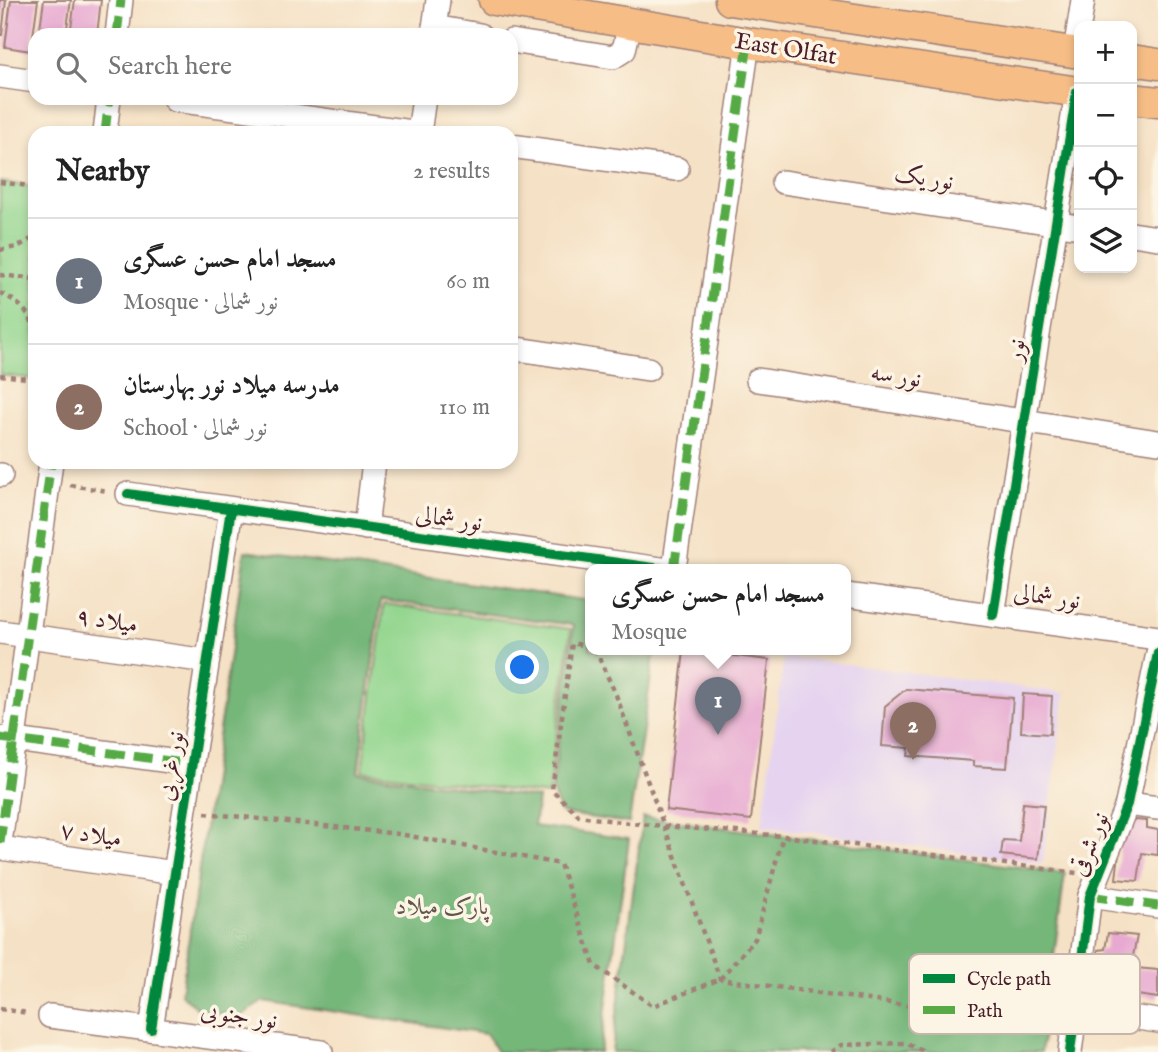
<!DOCTYPE html>
<meta charset="utf-8">
<style>
:root{--surface:#fff;--page:#f6f6f6;--text:#222;--muted:#767676;--line:#e0e0e0;--accent:#c8321e}
body{margin:0;font-family:"IM FELL English",Amiri,serif;background:var(--page);color:var(--text)}
.controls{position:absolute;right:21px;top:21px;display:grid;overflow:hidden;border-radius:14px;box-shadow:0 4px 10px #0003}
.controls button{width:63px;height:63px;display:grid;place-items:center;padding:0;border:0;border-bottom:2px solid var(--line);background:var(--surface);color:var(--text);font:35px sans-serif}
.you{position:absolute;left:523px;top:668px;width:24px;height:24px;margin:-18px;border:5px solid #fff;border-radius:50%;background:#1a73e8;box-shadow:0 0 0 10px #1a73e833}
.badge{display:grid;place-items:center;width:46px;height:46px;border-radius:50%;background:var(--accent);color:#fff;font-size:23px;font-weight:700}
.pin{position:absolute;translate:-50% -58px;filter:drop-shadow(0 2px 4px #0008)}
.pin::after{content:'';position:absolute;top:37px;width:24px;height:21px;background:inherit;clip-path:polygon(0 0,100% 0,50% 100%)}
.popup{position:absolute;left:585px;top:564px;width:266px;height:91px;box-sizing:border-box;display:grid;place-content:center;border-radius:14px;background:var(--surface);filter:drop-shadow(0 2px 5px #0005);font-size:23px;white-space:nowrap;color:var(--muted)}
.popup b{font-size:26px;color:var(--text)}
.popup::after{content:'';position:absolute;left:50%;top:100%;margin-left:-14px;border:14px solid transparent;border-top-color:var(--surface)}
.list{margin:0;padding:0;list-style:none}
h2{display:flex;justify-content:space-between;align-items:center;height:91px;margin:0;padding:0 28px;font-size:30px}
h2 small{font-size:23px;font-weight:400;color:var(--muted)}
.list li{display:grid;grid-template-columns:46px 1fr auto;gap:21px;align-items:center;box-sizing:border-box;height:126px;padding:0 28px;border-top:2px solid var(--line)}
.list b{display:block;font-size:26px;white-space:nowrap}
.list p{margin:0;font-size:23px;white-space:nowrap;color:var(--muted)}
.list em{font-size:23px;font-style:normal;color:var(--muted)}
.icon{flex:none;width:38px;height:38px;fill:none;stroke:currentColor;stroke-width:2;stroke-linecap:round;stroke-linejoin:round}
.map{position:relative;flex:none;width:1158px;height:1052px;overflow:hidden}
.search{position:absolute;background:var(--surface);box-shadow:0 4px 10px #0003;left:28px;top:28px;width:490px;height:77px;display:flex;align-items:center;gap:18px;box-sizing:border-box;padding:0 24px;border-radius:21px;color:var(--muted);font-size:26px}
.panel{position:absolute;background:var(--surface);box-shadow:0 4px 10px #0003;left:28px;top:126px;width:490px;height:343px;border-radius:21px}
.map>svg:first-child{display:block}
</style>
<div class="map">
<svg width="1158" height="1052" viewBox="0 0 1158 1052">
<rect width="100%" height="100%" fill="#fcf5e5"/>
<filter id="ink" filterUnits="userSpaceOnUse"><feTurbulence type="fractalNoise" baseFrequency=".0143" numOctaves="2"/><feDisplacementMap in="SourceGraphic" scale="14" xChannelSelector="R" yChannelSelector="G"/><feConvolveMatrix kernelMatrix="1 2 1 2 8 2 1 2 1" color-interpolation-filters="sRGB"/></filter>
<filter id="wash" filterUnits="userSpaceOnUse"><feTurbulence type="fractalNoise" baseFrequency=".00686" numOctaves="4" result="noise"/><feDisplacementMap in="SourceGraphic" scale="28" xChannelSelector="R" yChannelSelector="G"/><feGaussianBlur stdDeviation="1.57" result="paint"/><feColorMatrix in="noise" values="0 0 0 0 0 0 0 0 0 0 0 0 0 0 0 0 0 1.4 0 .05"/><feComposite in="paint" operator="in"/></filter>
<g filter="url(#wash)">
<rect width="100%" height="100%" fill="#f5e1c5"/>
<path fill="#e5d3f0" d="M 784,656 L 1065,693 L 1043,863 L 762,826 Z"/>
<g fill="#92d58e" stroke="#6e7a5c" stroke-width="2">
<path d="M 0,182 L 35,187 L 35,379 L 0,375 Z"/>
<path d="M 384,604 L 571,629 L 548,795 L 362,771 Z"/>
</g>
<g fill="#75b679" stroke="#606a52" stroke-width="2">
<path d="M 245,551 L 590,601 L 590,649 L 655,649 L 629,823 L 561,813 L 552,790 L 574,625 L 381,600 L 358,773 L 538,798 L 534,826 L 629,839 L 600,1052 L 497,1052 L 486,1034 L 263,1001 L 240,1017 L 196,1008 L 181,994 Z"/>
<path d="M 643,817 L 1065,873 L 1041,1052 L 612,1052 Z"/>
</g>
<g id="blocks">
<g fill="#e7a9d2">
<path d="M 0,0 L 6,0 L 2,35 L 0,35 Z"/>
<path d="M 11,0 L 38,0 L 31,51 L 5,47 Z"/>
<path d="M 44,0 L 71,0 L 66,35 L 39,35 Z"/>
<path d="M 75,0 L 101,0 L 97,35 L 70,35 Z"/>
<path d="M 684,650 L 769,660 L 751,820 L 666,810 Z"/>
<path d="M 906,689 L 1013,698 L 1007,768 L 973,766 L 973,761 L 908,756 L 909,748 L 882,746 L 885,706 Z"/>
<path d="M 1023,694 L 1052,696 L 1050,734 L 1021,732 Z"/>
<path d="M 1023,803 L 1044,805 L 1038,859 L 1001,855 L 1003,840 L 1019,841 Z"/>
<path d="M 1123,819 L 1147,821 L 1147,828 L 1158,830 L 1158,855 L 1142,853 L 1138,881 L 1116,879 Z"/>
<path d="M 1108,933 L 1137,936 L 1132,961 L 1136,968 L 1158,970 L 1158,998 L 1124,993 L 1122,999 L 1103,996 L 1103,991 L 1095,990 L 1098,950 L 1105,949 Z"/>
</g>
</g>
</g>
<g filter="url(#ink)">
<use href="#blocks" fill-opacity="0" stroke="#a08078" stroke-width="2"/>
<g fill="none" stroke-linecap="round" stroke-linejoin="round">
<g stroke="#a08078" stroke-width="26">
<g id="minor">
<path d="M 434,27 L 480,35"/>
<path d="M 117,35 L 121,0"/>
<path d="M 433,35 L 438,0"/>
<path d="M 511,41 L 613,57 L 624,50 L 630,23"/>
<path d="M 1075,52 L 1083,0"/>
<path d="M 0,76 L 35,81"/>
<path d="M 175,100 L 420,133"/>
<path d="M 105,133 L 109,98"/>
<path d="M 419,133 L 424,98"/>
<path d="M 511,146 L 677,169"/>
<path d="M 783,182 L 1079,227"/>
<path d="M 1132,234 L 1158,238"/>
<path d="M 511,348 L 648,369"/>
<path d="M 758,380 L 1158,442"/>
<path d="M 0,475 L 1,475"/>
<path d="M 128,494 L 661,569"/>
<path d="M 366,528 L 374,462"/>
<path d="M 674,569 L 748,43"/>
<path d="M 846,595 L 1158,638"/>
<path d="M 993,615 L 1077,92"/>
<path d="M 0,632 L 207,661"/>
<path d="M 0,738 L 192,764"/>
<path d="M 1127,804 L 1158,808"/>
<path d="M 0,843 L 51,462"/>
<path d="M 0,848 L 175,873"/>
<path d="M 1090,896 L 1158,906"/>
<path d="M 1075,1009 L 1158,1021"/>
<path d="M 50,1016 L 321,1052"/>
<path d="M 151,1029 L 231,509"/>
<path d="M 1070,1052 L 1090,896 L 1127,804 L 1158,653"/>
</g>
</g>
<g stroke="#a08078" stroke-width="33">
<g id="major">
<path d="M 494,0 L 748,43 L 1079,92"/>
<path d="M 730,0 L 1079,53"/>
<path d="M 1132,60 L 1158,64"/>
<path d="M 1132,99 L 1158,102"/>
</g>
</g>
<g stroke="#a08078" stroke-width="4.5" stroke-dasharray="5 5" stroke-linecap="butt">
<path d="M 0,182 L 35,187"/>
<path d="M 0,250 L 17,247 L 35,237"/>
<path d="M 0,275 L 35,279"/>
<path d="M 0,293 C 17,300 31,313 35,331"/>
<path d="M 0,375 L 35,379"/>
<path d="M 32,379 L 35,358"/>
<path d="M 70,485 L 107,491"/>
<path d="M 590,647 L 572,643 L 552,790 L 579,816 L 629,823 L 783,836 L 1077,873"/>
<path d="M 595,649 L 616,695 L 720,979 L 1054,1026"/>
<path d="M 205,813 L 399,834 L 560,864 L 594,965 L 653,1006 L 720,979 L 755,939 L 783,836"/>
<path d="M 0,1009 L 28,1013"/>
<path d="M 831,1052 L 841,1045 L 905,1043 L 926,1052"/>
</g>
<use href="#minor" stroke="#fff" stroke-width="23"/>
<use href="#major" stroke="#f6be86" stroke-width="30"/>
<g stroke="#57aa44" stroke-width="9" stroke-dasharray="18 9" stroke-linecap="butt">
<path d="M 117,35 L 121,0"/>
<path d="M 105,133 L 109,98"/>
<path d="M 674,569 L 748,43"/>
<path d="M 0,738 L 192,764"/>
<path d="M 0,843 L 51,462"/>
<path d="M 1090,896 L 1158,906"/>
</g>
<g stroke="#fcf5e5" stroke-width="15">
<g id="cycleway">
<path d="M 128,494 L 661,569"/>
<path d="M 993,615 L 1077,92"/>
<path d="M 151,1029 L 231,509"/>
<path d="M 1070,1052 L 1090,896 L 1127,804 L 1158,653"/>
</g>
</g>
<use href="#cycleway" stroke="#00873e" stroke-width="10"/>
</g>
</g>
<g text-anchor="middle" stroke-width="7" stroke-linejoin="round" paint-order="stroke">
<g font-size="24" fill="#4a1f2b" stroke="#fcf5e5">
<text transform="translate(786 48) rotate(9)" y="8">East Olfat</text>
<text transform="translate(924 177) rotate(9)" y="8">نور یک</text>
<text transform="translate(1015 350) rotate(-81)" y="8">نور</text>
<text transform="translate(896 375) rotate(9)" y="8">نور سه</text>
<text transform="translate(449 518) rotate(8)" y="8">نور شمالی</text>
<text transform="translate(1047 596) rotate(8)" y="8">نور شمالی</text>
<text transform="translate(107 620) rotate(8)" y="8">میلاد ۹</text>
<text transform="translate(170 766) rotate(-81)" y="8">نور غربی</text>
<text transform="translate(91 834) rotate(8)" y="8">میلاد ۷</text>
<text transform="translate(1089 844) rotate(-68)" y="8">نور شرقی</text>
<text transform="translate(239 1015) rotate(8)" y="8">نور جنوبی</text>
</g>
<g font-size="24" fill="#605649" stroke="#fcf5e5">
<text x="442" y="914">پارک میلاد</text>
</g>
</g>
<rect x="909" y="954" width="231" height="80" rx="10" fill="#fcf5e5" stroke="#c7b5ad" stroke-width="2"/>
<rect x="923" y="974" width="32" height="9" fill="#00873e"/>
<rect x="923" y="1006" width="32" height="8" fill="#57aa44"/>
<g font-size="19" fill="#4a1f2b">
<text x="967" y="985">Cycle path</text>
<text x="967" y="1017">Path</text>
</g>
</svg>
<div class="controls">
<button>+</button>
<button>−</button>
<button><svg class="icon" aria-label="locate" viewBox="0 0 24 24"><circle cx="12" cy="12" r="6"/><path d="M12 2v4M12 18v4M2 12h4M18 12h4"/></svg></button>
<button><svg class="icon" aria-label="layers" viewBox="0 0 24 24"><path d="M12 4l9 5-9 5-9-5zM3 14l9 5 9-5"/></svg></button>
</div>
<div class="you"></div>
<div class="pin badge" style="left:718px;top:735px;background:#6b7280">1</div>
<div class="popup"><b>مسجد امام حسن عسگری</b>Mosque</div>
<div class="pin badge" style="left:913px;top:760px;background:#8d6e63">2</div>
<div class="search"><svg class="icon" aria-label="search" viewBox="0 0 24 24"><circle cx="10" cy="10" r="6"/><path d="M15 15l6 6"/></svg>Search here</div>
<section class="panel">
<h2>Nearby<small>2 results</small></h2>
<ul class="list">
<li><span class="badge" style="background:#6b7280">1</span><div><b>مسجد امام حسن عسگری</b><p>Mosque · نور شمالی</p></div><em>60 m</em></li>
<li><span class="badge" style="background:#8d6e63">2</span><div><b>مدرسه میلاد نور بهارستان</b><p>School · نور شمالی</p></div><em>110 m</em></li>
</ul>
</section>
</div>
